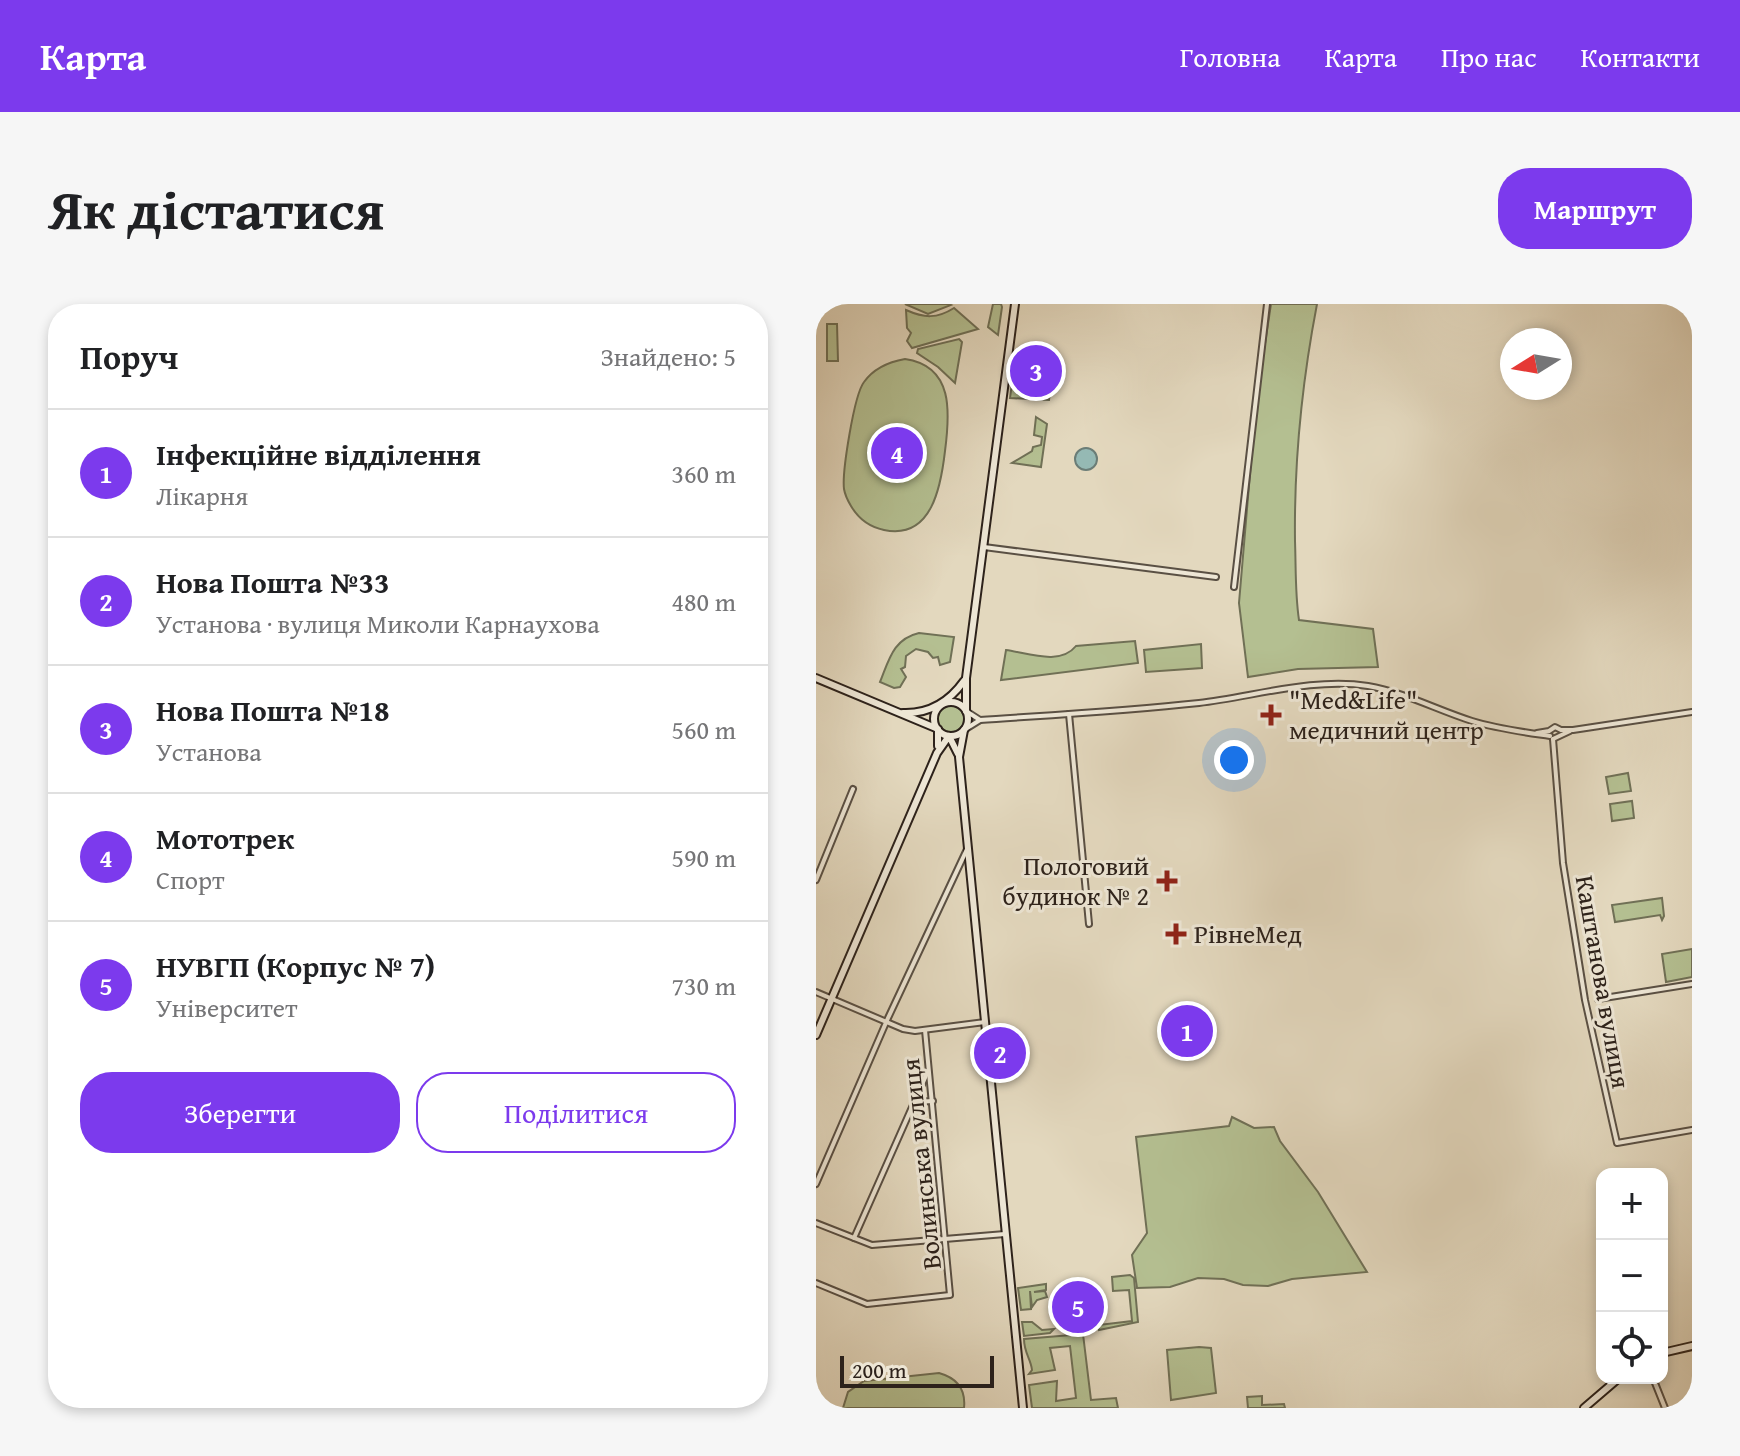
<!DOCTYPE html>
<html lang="uk">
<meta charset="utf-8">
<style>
:root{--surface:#fff;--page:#f6f6f6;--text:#202124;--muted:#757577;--line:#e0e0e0;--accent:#7c3aed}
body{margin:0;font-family:"Gentium Book Plus",serif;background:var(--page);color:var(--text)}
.controls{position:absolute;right:24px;bottom:24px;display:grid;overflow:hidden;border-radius:16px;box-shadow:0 4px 12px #0003}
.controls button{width:72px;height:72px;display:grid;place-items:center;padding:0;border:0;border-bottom:2px solid var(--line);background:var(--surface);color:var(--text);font:40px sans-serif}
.compass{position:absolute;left:684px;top:24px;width:72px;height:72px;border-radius:50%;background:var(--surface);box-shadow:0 4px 12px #0003;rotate:259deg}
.scale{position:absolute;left:24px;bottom:20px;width:154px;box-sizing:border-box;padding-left:8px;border:4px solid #2d221b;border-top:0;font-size:22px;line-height:28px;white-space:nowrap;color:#2d221b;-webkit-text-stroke:6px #ede6d5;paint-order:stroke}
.you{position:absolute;left:418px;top:456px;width:28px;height:28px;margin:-20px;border:6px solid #fff;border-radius:50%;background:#1a73e8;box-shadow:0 0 0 12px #1a73e833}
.badge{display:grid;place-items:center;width:52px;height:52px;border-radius:50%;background:var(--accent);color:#fff;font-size:26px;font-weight:700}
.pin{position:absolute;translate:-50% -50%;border:4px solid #fff;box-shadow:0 2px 8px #0006}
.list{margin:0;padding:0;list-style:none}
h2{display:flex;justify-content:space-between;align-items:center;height:104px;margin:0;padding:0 32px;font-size:34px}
h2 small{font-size:26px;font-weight:400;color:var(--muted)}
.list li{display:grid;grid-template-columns:52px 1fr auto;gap:24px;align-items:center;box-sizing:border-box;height:128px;padding:0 32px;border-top:2px solid var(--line)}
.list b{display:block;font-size:30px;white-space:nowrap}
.list p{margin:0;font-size:26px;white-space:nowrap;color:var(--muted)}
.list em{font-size:26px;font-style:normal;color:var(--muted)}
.actions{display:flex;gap:16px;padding:24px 32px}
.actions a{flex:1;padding:18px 0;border:2px solid var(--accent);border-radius:32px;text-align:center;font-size:28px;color:var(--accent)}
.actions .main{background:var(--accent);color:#fff}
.icon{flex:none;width:44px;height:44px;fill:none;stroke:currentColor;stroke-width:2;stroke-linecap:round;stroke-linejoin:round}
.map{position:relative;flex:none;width:876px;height:1104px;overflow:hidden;border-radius:32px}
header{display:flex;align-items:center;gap:48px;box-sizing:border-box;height:112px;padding:0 40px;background:var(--accent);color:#fff}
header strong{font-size:38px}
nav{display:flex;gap:44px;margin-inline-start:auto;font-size:28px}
.intro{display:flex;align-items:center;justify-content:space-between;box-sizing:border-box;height:192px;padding:0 48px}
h1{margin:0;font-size:56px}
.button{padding:20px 36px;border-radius:32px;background:var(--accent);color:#fff;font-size:28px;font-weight:700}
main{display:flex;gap:48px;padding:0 48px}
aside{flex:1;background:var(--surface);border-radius:32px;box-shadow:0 4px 12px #0003}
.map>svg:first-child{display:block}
</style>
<header>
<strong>Карта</strong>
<nav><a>Головна</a><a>Карта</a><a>Про нас</a><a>Контакти</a></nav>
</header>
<div class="intro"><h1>Як дістатися</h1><a class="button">Маршрут</a></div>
<main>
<aside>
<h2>Поруч<small>Знайдено: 5</small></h2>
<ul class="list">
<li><span class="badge">1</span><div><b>Інфекційне відділення</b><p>Лікарня</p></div><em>360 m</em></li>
<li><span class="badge">2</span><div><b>Нова Пошта №33</b><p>Установа · вулиця Миколи Карнаухова</p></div><em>480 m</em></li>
<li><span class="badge">3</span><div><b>Нова Пошта №18</b><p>Установа</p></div><em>560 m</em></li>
<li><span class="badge">4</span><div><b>Мототрек</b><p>Спорт</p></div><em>590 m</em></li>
<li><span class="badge">5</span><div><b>НУВГП (Корпус № 7)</b><p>Університет</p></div><em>730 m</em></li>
</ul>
<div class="actions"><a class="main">Зберегти</a><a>Поділитися</a></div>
</aside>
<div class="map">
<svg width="876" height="1104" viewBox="0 0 876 1104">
<rect width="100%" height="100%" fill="#e3d8be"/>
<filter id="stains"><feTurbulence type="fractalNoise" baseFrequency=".0025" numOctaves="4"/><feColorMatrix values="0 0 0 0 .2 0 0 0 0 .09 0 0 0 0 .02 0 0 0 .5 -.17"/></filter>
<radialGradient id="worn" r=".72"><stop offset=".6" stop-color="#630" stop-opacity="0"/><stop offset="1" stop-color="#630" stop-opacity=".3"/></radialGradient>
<g fill="#b4bf91" stroke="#707056" stroke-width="2">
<path d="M 89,0 L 133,0 L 135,1 L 112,10 Z"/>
<path d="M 177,0 L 185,0 L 186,3 L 182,31 L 172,23 Z"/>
<path d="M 455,0 L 501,0 C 486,78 478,157 479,237 C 480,264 479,290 483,316 L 557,325 L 562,363 L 482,365 L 432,373 L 423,299 L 440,99 Z"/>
<path d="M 138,4 L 162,25 L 96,44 L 91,37 L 95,29 L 91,24 L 90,6 C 108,14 121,15 138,4 Z"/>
<path d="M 11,20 L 21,20 L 22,57 L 11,57 Z"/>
<path d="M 143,35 L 146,38 L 139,79 L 122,63 L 101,49 L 102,45 Z"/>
<path d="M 89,55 C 138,62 134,109 129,147 C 125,182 116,236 68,226 C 54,223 42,214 35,202 C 32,197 29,191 28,185 C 26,168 38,91 48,78 C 58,64 72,58 89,55 Z"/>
<path d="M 197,71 L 206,72 L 206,79 L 235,82 L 233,96 L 194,94 Z"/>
<path d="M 220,113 L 231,120 L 225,163 L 196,159 L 216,147 L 217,143 L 225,141 L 226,133 L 218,131 Z"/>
<path d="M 103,329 L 138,333 L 134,358 L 124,361 L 122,353 L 117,354 L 112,348 L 100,345 L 90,352 L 89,363 L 85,365 L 90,373 L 84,383 L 78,384 L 64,378 C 73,356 77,335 103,329 Z"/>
<path d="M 319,337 L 322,359 L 185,376 L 190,346 C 212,349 244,362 260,342 Z"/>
<path d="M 385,340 L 386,364 L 330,368 L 328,346 Z"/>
<circle cx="135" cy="414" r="14"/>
<path d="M 812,469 L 815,487 L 793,490 L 790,473 Z"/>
<path d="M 816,497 L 818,514 L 796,517 L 794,500 Z"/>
<path d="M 846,594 L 848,612 L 846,616 L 844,611 L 799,618 L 796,601 Z"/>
<path d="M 876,645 L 876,673 L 850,678 L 846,650 Z"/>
<path d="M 416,813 L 438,824 L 458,823 L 464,837 L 502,888 L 551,968 L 476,975 L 452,982 L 427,981 L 408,975 L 382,974 L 354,983 L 321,984 L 316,951 L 331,929 L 320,833 L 413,822 Z"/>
<path d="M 314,971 L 318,974 L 322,1018 L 283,1026 L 282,1021 L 316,1017 L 313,986 L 297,987 L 296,973 Z"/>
<path d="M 230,980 L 230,986 L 218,988 L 229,987 L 231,993 L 221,996 L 216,1003 L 214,987 L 215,1005 L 205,1006 L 202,984 Z"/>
<path d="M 206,1018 L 216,1018 L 226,1026 L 238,1025 L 234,1029 L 208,1032 Z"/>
<path d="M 267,1030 L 275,1096 L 300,1094 L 302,1104 L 216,1104 L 213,1081 L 241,1077 L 240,1097 L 260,1094 L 254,1042 L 234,1044 L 239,1066 L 213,1070 L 216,1066 C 215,1055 208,1049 208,1035 Z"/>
<path d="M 383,1043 L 395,1044 L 400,1089 L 355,1096 L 351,1046 Z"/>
<path d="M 123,1069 C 141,1074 150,1085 148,1104 L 27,1104 L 32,1088 L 48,1077 Z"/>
<path d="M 446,1092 L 446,1101 L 468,1100 L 469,1104 L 432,1104 L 431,1093 Z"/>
</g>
<circle fill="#95b9b4" stroke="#6b7d77" stroke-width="2" cx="270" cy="155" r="11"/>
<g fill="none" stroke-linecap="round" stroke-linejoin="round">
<g stroke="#5a5044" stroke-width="8">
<g id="minor">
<path d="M 168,243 L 400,273"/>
<path d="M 418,283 L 451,0"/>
<path d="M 150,407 L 164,416"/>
<path d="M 253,410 L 273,620"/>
<path d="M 148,426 L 164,416 C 237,411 310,407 383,399 C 436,393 498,373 552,382 C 588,388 621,406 656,417 C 682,425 707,428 734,432"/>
<path d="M 721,429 L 733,427 L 739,423 L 745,426 L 757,426 L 876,408"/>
<path d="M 737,435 L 747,559 L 769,696 L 801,839 L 876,826"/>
<path d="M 737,435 L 754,427"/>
<path d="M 0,576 L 37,485"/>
<path d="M 0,688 L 87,725 L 99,727 L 169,718"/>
<path d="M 782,695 L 876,680"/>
<path d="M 98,798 L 117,797"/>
<path d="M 0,880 L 72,714 L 152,543"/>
<path d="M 0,919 L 56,941 L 189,930"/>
<path d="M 38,934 L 112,767"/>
<path d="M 0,979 L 51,1000 L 134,991 L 109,726"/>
<path d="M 837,1074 L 849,1104"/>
</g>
</g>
<g stroke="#2d221b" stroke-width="10">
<g id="secondary">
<path d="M 0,374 L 122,425 L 122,442"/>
<circle cx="135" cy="415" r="17"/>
<path d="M 150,407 L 150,374 L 199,0"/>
<path d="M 87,409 C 114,410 133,398 148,377"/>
<path d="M 148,426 L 143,453 L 207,1104"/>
<path d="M 0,731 L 121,449 L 133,432 L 142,450"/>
<path d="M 846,1049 L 876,1042"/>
<path d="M 768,1104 L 803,1074"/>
</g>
</g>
<use href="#minor" stroke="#ede6d5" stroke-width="4"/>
<use href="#secondary" stroke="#ede6d5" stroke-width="6"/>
</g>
<g fill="#8f2418" stroke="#ede6d5" stroke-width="3">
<path d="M451 399h8v8h8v8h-8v8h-8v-8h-8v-8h8z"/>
<path d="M347 565h8v8h8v8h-8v8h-8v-8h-8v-8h8z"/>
<path d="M356 618h8v8h8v8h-8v8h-8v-8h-8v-8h8z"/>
</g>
<g text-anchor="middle" stroke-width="6" stroke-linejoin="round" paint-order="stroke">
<g font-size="26" fill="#2d221b" stroke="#ede6d5" text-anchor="start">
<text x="473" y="405">"Med&amp;Life"<tspan x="473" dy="30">медичний центр</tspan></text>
<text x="333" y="571" text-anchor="end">Пологовий<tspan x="333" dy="30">будинок № 2</tspan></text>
<text x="378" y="639">РівнеМед</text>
</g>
<g font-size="26" fill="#2d221b" stroke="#ede6d5">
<text transform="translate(787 678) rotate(80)" y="9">Каштанова вулиця</text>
<text transform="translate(105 860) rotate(-96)" y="9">Волинська вулиця</text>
</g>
</g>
<rect width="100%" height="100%" filter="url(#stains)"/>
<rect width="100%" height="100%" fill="url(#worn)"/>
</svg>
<div class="controls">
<button>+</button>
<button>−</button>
<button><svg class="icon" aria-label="locate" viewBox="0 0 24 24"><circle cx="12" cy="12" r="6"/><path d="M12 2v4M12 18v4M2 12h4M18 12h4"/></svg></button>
</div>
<svg class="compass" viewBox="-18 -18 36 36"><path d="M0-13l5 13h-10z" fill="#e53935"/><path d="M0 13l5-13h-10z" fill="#757577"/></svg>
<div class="scale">200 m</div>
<div class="you"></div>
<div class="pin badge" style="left:371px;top:727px">1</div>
<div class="pin badge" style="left:184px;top:749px">2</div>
<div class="pin badge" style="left:220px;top:67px">3</div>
<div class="pin badge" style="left:81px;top:149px">4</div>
<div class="pin badge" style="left:262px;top:1003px">5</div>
</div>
</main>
